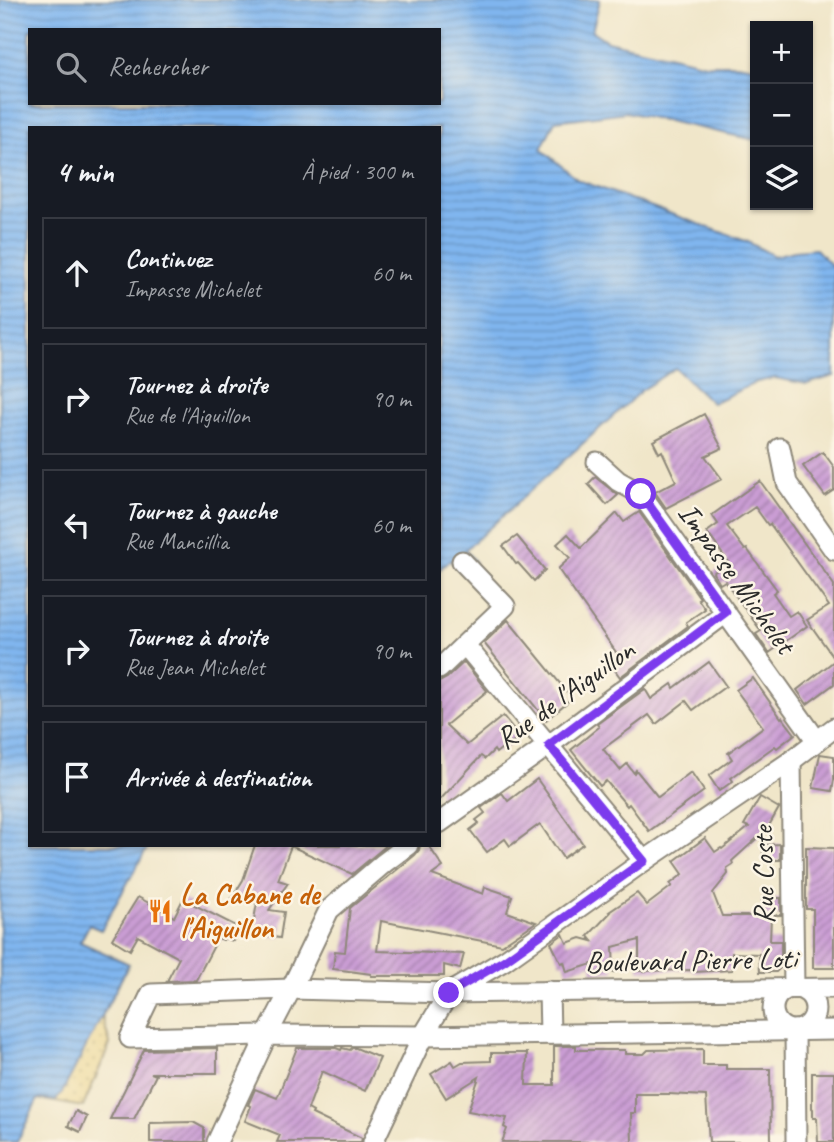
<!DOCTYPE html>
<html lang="fr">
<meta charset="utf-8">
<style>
:root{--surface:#171b24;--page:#242831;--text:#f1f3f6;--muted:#9ea1a6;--line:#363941}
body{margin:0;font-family:Caveat,sans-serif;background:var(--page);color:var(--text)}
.controls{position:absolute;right:21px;top:21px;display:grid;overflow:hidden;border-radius:0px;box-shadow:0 2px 5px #0004}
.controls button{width:63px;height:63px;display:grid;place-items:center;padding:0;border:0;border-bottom:2px solid var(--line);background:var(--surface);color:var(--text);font:35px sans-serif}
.stop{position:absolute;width:21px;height:21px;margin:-16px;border:5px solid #7c3aed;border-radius:50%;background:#fff}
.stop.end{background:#7c3aed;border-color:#fff;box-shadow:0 2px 7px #0008}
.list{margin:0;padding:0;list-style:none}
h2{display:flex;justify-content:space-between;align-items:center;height:91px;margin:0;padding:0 28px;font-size:30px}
h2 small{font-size:23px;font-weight:400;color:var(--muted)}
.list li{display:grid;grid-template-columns:46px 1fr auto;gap:21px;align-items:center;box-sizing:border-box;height:112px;margin:0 14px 14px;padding:0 14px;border:2px solid var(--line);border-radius:0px}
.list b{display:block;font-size:26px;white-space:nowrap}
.list p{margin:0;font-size:23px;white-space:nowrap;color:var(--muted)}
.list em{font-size:23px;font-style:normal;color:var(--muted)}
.icon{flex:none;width:38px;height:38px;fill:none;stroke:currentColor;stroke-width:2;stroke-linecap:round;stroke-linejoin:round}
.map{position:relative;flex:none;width:834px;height:1142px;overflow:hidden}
.search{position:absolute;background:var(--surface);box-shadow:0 2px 5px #0004;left:28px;top:28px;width:413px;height:77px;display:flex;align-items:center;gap:18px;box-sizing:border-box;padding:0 24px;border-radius:0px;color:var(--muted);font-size:26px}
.panel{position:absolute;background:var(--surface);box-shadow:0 2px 5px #0004;left:28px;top:126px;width:413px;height:721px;border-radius:0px}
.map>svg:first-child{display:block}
</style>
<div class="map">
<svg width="834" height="1142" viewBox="0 0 834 1142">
<defs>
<pattern id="sand-dots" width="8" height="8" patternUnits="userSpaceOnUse" patternTransform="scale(1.75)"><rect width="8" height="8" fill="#eeda9e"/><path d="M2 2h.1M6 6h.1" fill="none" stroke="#cb8" stroke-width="1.8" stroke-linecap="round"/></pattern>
<pattern id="water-rules" width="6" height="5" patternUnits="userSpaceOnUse" patternTransform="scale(1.75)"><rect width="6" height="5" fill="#80b6ef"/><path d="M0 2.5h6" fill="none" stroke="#6994c2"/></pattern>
<pattern id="building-hatch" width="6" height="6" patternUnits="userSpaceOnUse" patternTransform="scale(1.75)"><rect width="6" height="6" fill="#ca9dd4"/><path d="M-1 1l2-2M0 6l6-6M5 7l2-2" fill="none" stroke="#a480ac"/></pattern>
</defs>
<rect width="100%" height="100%" fill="#fcf5e5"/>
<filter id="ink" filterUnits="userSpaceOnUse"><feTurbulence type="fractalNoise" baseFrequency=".0143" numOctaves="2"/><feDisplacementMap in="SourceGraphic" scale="14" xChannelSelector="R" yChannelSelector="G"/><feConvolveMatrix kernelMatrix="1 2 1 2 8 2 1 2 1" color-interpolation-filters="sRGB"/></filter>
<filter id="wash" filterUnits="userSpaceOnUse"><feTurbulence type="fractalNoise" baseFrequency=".00686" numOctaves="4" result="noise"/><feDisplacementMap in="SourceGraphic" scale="28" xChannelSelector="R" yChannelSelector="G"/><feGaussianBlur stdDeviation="1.57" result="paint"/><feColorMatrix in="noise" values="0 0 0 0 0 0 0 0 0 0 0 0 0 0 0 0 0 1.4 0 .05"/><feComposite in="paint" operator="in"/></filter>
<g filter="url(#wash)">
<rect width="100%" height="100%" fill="#f0e6c9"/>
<path fill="url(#sand-dots)" stroke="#8c8264" stroke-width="2" d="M 83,911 L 101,930 L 89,925 L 80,942 L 129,964 L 102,1016 L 110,1044 L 83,1107 L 38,1099 Z"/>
<path fill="url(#water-rules)" stroke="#56708d" stroke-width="2" fill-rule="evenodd" d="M 0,0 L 600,0 L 592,31 L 607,41 L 706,64 L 736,64 L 755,67 L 755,140 L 626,112 L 555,121 L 541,149 L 578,180 L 748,242 L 774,256 L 794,251 L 816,249 L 834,268 L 834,376 L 807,384 L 775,378 L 757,382 L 712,403 L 675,368 L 642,390 L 465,550 L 475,562 L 463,574 L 450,560 L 439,570 L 439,128 L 30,128 L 30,845 L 149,845 L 101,930 L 89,925 L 80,942 L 129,964 L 63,1091 L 56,1101 L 38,1099 L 17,1142 L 0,1142 ZM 30,30 L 439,30 L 439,103 L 30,103 Z"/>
<g id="blocks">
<g fill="url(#building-hatch)">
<path d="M 704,414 L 722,448 L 705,456 L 722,479 L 666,508 L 655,492 L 676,481 L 662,451 L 659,453 L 653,441 Z"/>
<path d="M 823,452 L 834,467 L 834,490 L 825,496 L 803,466 Z"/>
<path d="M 595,477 L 618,495 L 607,505 L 588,484 Z"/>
<path d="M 760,481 L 834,585 L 834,658 L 807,620 L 829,606 L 770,524 L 768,525 L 755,507 L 727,526 L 745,550 L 747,549 L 777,590 L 773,593 L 789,616 L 797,611 L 807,626 L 769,653 L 756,634 L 761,631 L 725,581 L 720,584 L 713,573 L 728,562 L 707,532 L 718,524 L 712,515 Z"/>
<path d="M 639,512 L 700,598 L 698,599 L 705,609 L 686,622 L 688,626 L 620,677 L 609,662 L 618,655 L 558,569 L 570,558 L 557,544 L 568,534 L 581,548 L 617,513 L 624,522 Z"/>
<path d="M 517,536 L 545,570 L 534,581 L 518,563 L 516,564 L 503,546 Z"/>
<path d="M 508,620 L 572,698 L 546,720 L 484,643 Z"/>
<path d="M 834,661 L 834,684 L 807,704 L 797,690 Z"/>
<path d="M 464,662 L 487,691 L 446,725 L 467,745 L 503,716 L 520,737 L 503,750 L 502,748 L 496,753 L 494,750 L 485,759 L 481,756 L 439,801 L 439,682 L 447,678 Z"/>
<path d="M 709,662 L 726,686 L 693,710 L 686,701 L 656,724 L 649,715 L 603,749 L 620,770 L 627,764 L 634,773 L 636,770 L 658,797 L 691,772 L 704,791 L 649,831 L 629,804 L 627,806 L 606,781 L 600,786 L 571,750 L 599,727 L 597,724 L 645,689 L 651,699 L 672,684 L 674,688 Z"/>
<path d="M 753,678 L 781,718 L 782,717 L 795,734 L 777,748 L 775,746 L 731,778 L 733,781 L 719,791 L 709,776 L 732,759 L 728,753 L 763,727 L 736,690 Z"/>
<path d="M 820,754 L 834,756 L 834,780 L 832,791 L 813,788 Z"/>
<path d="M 537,779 L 583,844 L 563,858 L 540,824 L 510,846 L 505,839 L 487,852 L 470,830 L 479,823 L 476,820 L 485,813 L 481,808 L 502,793 L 508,801 Z"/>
<path d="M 760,797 L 779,808 L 767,829 L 732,861 L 733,864 L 727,868 L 728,874 L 713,893 L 722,916 L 771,916 L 770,941 L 781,941 L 781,967 L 776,972 L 760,972 L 759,954 L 732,953 L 732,970 L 694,972 L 694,970 L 639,971 L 639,940 L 613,947 L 614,972 L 592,973 L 592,964 L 567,972 L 564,962 L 561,963 L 551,943 L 563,934 L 567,943 L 581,938 L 592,941 L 588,936 L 610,913 L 609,912 L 637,893 L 647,905 L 672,886 L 670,884 L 683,874 L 674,861 L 705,838 L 715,852 L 721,848 L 722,849 L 749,827 L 744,825 Z"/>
<path d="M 780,844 L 780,860 L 763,860 L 763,845 Z"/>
<path d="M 255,845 L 387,845 L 352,874 L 291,846 L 278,880 L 288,883 L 269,910 L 284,912 L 280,938 L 253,934 L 251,936 L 257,903 L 232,898 L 243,880 Z"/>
<path d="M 420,845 L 428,845 L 443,867 L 432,875 L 483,894 L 485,887 L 512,896 L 507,912 L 536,922 L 502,945 L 381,921 L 377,951 L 464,954 L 460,969 L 444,965 L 444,976 L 371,976 L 371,974 L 333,969 L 335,951 L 345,952 L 350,908 L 415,855 L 419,850 Z"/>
<path d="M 806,847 L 834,848 L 834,968 L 813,968 L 813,909 L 806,909 Z"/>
<path d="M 138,897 L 174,917 L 183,899 L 240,928 L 233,941 L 224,938 L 223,940 L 218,938 L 196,980 L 167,981 L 179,958 L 138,936 L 130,950 L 112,939 Z"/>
<rect x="762" y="898" width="19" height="17"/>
<path d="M 554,1046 L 576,1046 L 576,1050 L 625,1050 L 625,1054 L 644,1054 L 648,1050 L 703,1049 L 703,1065 L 726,1065 L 726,1069 L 770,1069 L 771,1142 L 709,1142 L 706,1096 L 669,1094 L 635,1094 L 635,1113 L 631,1113 L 632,1142 L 502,1142 L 507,1129 L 504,1127 L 507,1118 L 468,1111 L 479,1077 L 446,1098 L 431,1074 L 452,1061 L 455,1066 L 462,1062 L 491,1061 L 491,1053 L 527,1053 L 526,1085 L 554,1085 Z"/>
<path d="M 217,1048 L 217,1073 L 151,1073 L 156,1075 L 134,1119 L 110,1119 L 144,1050 Z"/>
<path d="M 297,1048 L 336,1048 L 341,1050 L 342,1048 L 350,1050 L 352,1048 L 356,1048 L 380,1058 L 365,1091 L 322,1071 L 308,1109 L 313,1112 L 312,1114 L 362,1138 L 361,1142 L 277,1142 L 280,1135 L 245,1121 L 251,1106 L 248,1105 L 255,1089 L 277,1098 Z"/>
<path d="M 812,1073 L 834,1073 L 834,1142 L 818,1142 L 817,1118 L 813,1118 L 813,1109 L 812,1108 Z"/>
<path d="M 76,1111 L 87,1117 L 80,1132 L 68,1126 Z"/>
<path d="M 193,1122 L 204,1128 L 204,1142 L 150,1142 L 150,1123 Z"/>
</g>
</g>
</g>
<g filter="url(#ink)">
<use href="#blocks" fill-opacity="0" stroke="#8e887a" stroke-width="2"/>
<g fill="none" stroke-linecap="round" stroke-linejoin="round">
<g stroke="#8e887a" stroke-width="23">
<g id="minor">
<path d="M 780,448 L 787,483 L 834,550"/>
<path d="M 597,462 L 618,481 L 641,494 L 817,741"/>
<path d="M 465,645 L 644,861"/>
<path d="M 439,669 L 505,606 L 462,561"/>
<path d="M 791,761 L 794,988"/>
<path d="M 439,823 L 549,745 L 726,613"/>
<path d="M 834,988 L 449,993 L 291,989 L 151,994 L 130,1038 L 267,1035 L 423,1036 L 834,1030"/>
<circle cx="794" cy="1009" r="21"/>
<path d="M 549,991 L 550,1034"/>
<path d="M 795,1030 L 796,1142"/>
<path d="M 217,1142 L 267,1035 L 291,989 L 329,910 L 384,863 L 408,845"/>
<path d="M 373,1142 L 423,1036 L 449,993 L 505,960 L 644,861 L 791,761 L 834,728"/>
</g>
</g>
<use href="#minor" stroke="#fff" stroke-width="19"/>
</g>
</g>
<g fill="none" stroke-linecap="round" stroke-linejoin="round" filter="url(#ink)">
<path stroke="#7c3aed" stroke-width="9" d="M 449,993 L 505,960 L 644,861 L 549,745 L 726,612 L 641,494"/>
</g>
<defs>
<g id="restaurant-bare" transform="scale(1.89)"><path d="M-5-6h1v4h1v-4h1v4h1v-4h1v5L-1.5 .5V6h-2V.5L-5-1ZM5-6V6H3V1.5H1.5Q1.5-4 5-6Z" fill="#e8710a" stroke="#fcf5e5" stroke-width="2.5" paint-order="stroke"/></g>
</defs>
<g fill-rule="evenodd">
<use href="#restaurant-bare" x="160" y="911"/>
</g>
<g text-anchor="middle" stroke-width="5" stroke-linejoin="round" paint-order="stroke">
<g font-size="30" fill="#2b2b2b" stroke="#fcf5e5">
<text transform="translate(737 578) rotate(54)" y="10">Impasse Michelet</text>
<text transform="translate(565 694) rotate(-36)" y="10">Rue de l'Aiguillon</text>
<text transform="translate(763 875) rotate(-91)" y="10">Rue Coste</text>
<text transform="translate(691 960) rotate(-1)" y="10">Boulevard Pierre Loti</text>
</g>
<g font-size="30" font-weight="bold" fill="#c56008" stroke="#fcf5e5" text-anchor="start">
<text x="180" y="904">La Cabane de<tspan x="180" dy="34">l'Aiguillon</tspan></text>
</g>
</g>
</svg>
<div class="controls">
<button>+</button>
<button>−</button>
<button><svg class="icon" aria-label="layers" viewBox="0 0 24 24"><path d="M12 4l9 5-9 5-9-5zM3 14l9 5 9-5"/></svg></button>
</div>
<div class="stop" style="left:641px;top:494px"></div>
<div class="stop end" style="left:449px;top:993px"></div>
<div class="search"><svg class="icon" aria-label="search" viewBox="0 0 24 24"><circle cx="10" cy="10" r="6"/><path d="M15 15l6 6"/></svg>Rechercher</div>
<section class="panel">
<h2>4 min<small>À pied · 300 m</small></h2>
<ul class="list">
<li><svg class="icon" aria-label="ahead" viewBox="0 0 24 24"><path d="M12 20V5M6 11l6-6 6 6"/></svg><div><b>Continuez</b><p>Impasse Michelet</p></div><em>60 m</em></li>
<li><svg class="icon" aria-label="right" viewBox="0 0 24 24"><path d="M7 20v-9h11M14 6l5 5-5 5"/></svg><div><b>Tournez à droite</b><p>Rue de l'Aiguillon</p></div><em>90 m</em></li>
<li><svg class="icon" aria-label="left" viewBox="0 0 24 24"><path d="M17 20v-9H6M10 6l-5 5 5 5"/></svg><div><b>Tournez à gauche</b><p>Rue Mancillia</p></div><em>60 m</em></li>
<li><svg class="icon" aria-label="right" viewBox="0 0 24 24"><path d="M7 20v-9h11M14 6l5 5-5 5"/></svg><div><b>Tournez à droite</b><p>Rue Jean Michelet</p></div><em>90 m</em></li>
<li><svg class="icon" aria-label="arrive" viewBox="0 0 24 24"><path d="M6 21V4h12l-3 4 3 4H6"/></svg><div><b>Arrivée à destination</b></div></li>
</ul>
</section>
</div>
